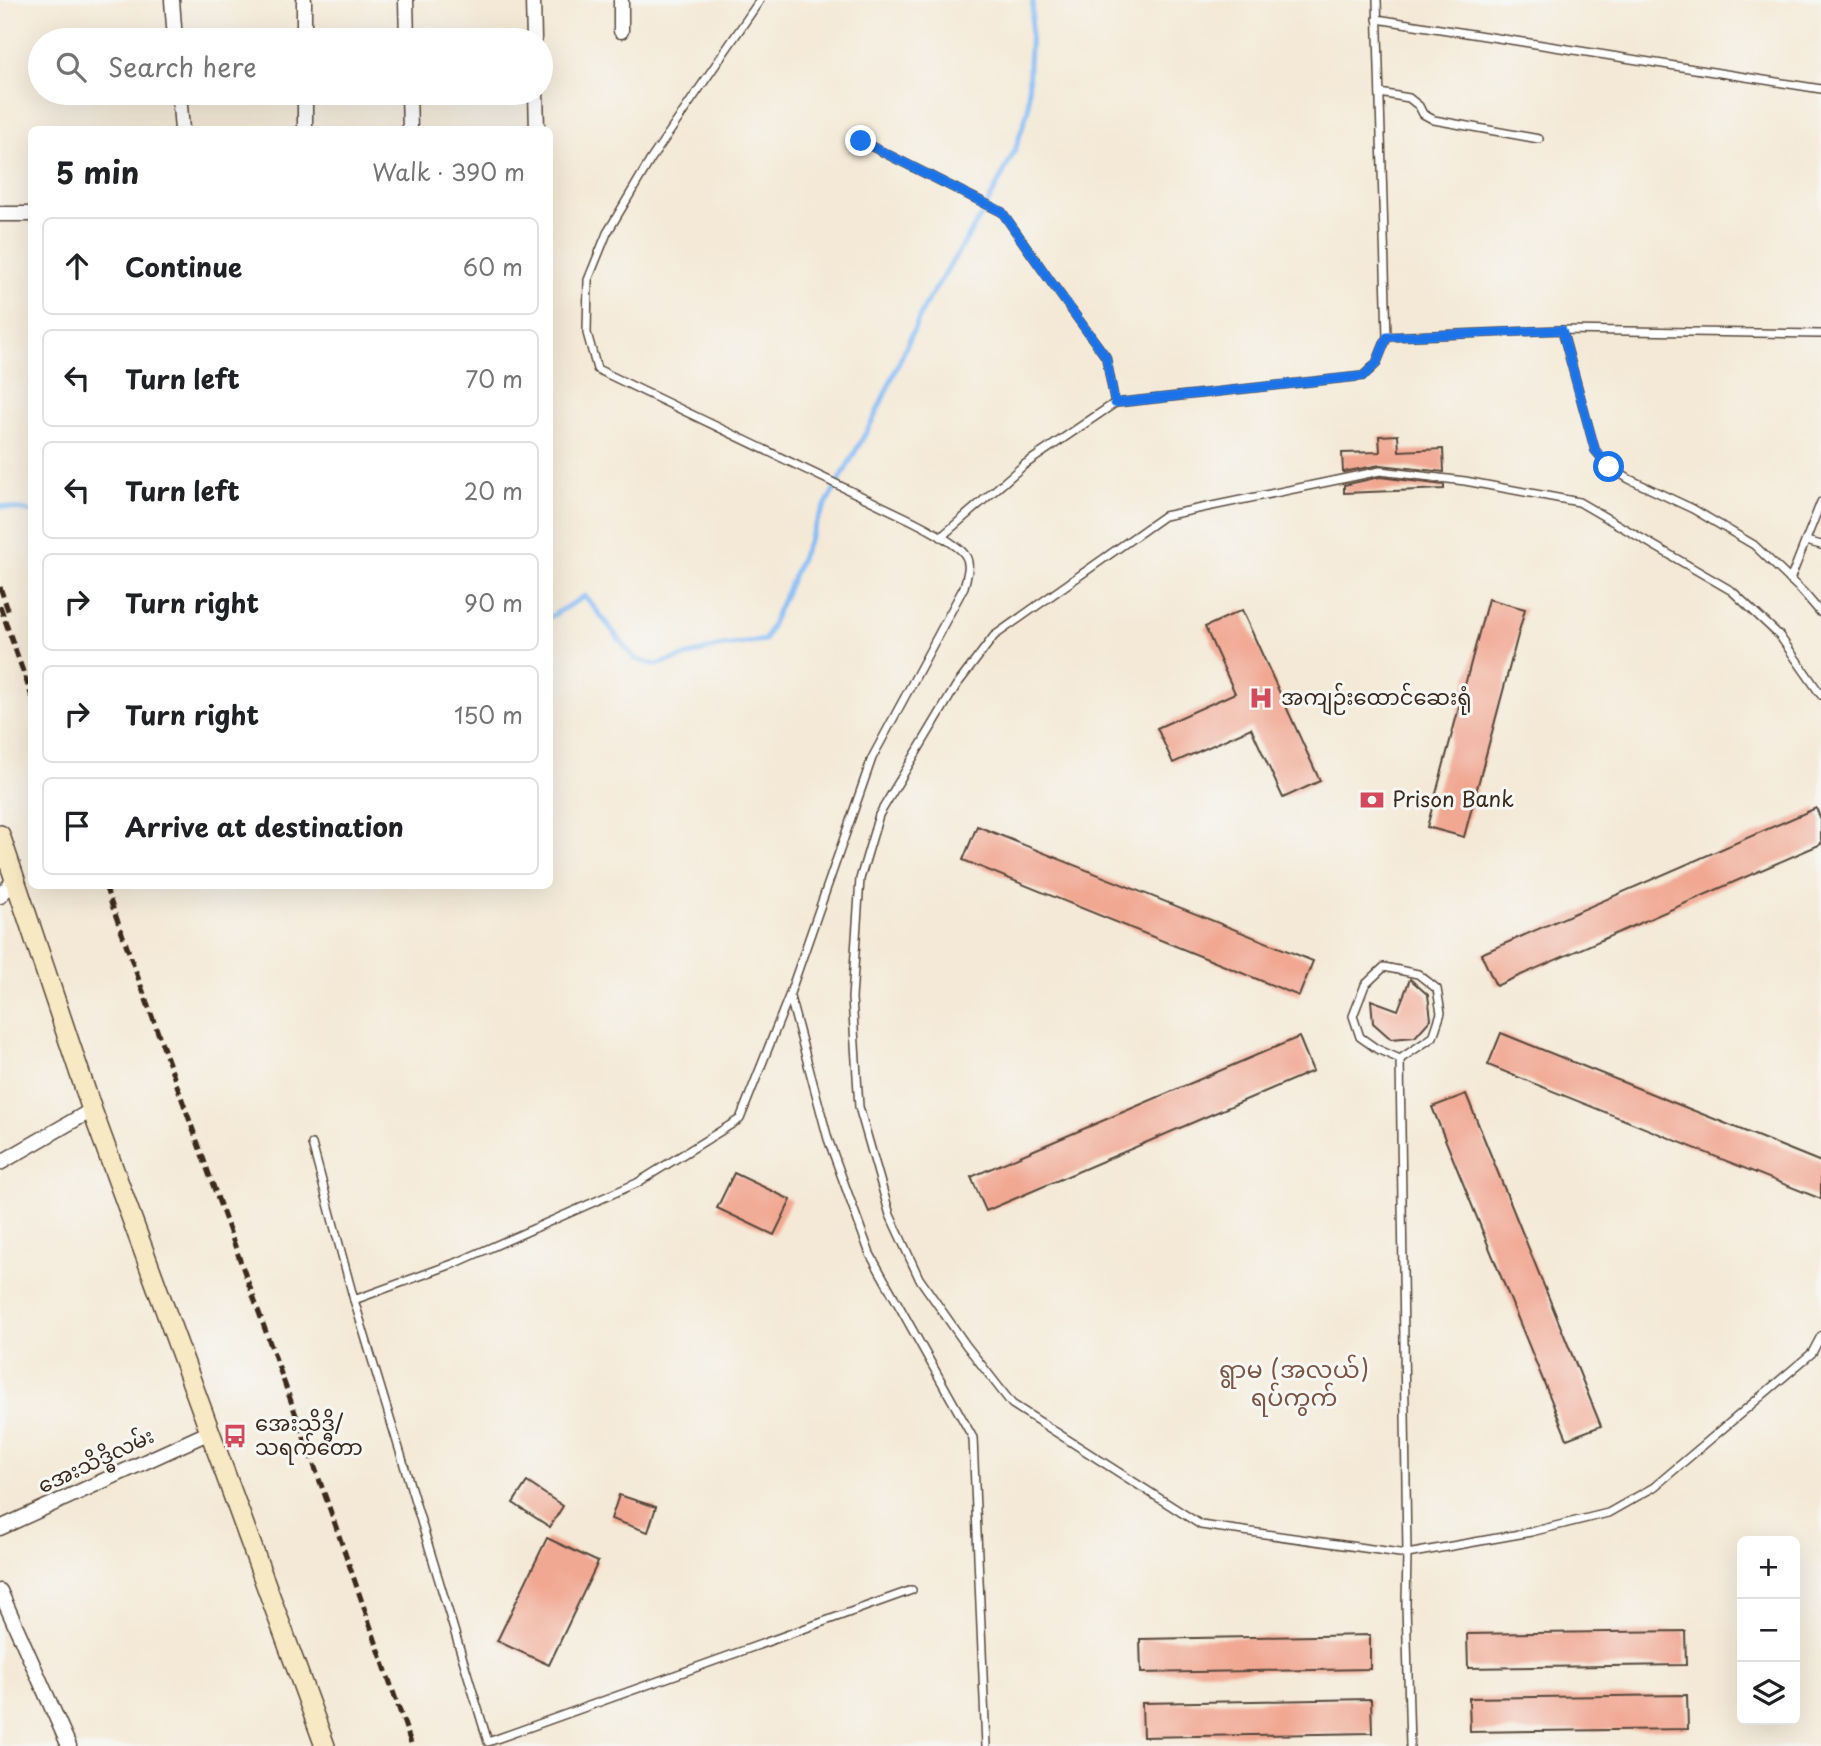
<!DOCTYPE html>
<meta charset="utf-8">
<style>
:root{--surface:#fff;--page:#f6f6f6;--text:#202124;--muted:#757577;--line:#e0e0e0}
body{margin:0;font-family:"Playpen Sans","Noto Sans Myanmar",sans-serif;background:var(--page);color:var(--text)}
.controls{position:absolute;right:21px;bottom:21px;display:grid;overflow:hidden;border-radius:10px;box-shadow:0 7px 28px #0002}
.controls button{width:63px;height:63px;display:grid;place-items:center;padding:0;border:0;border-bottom:2px solid var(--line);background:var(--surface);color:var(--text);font:35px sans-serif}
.stop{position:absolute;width:21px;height:21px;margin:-16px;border:5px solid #1a73e8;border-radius:50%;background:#fff}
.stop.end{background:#1a73e8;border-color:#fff;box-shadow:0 2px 7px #0008}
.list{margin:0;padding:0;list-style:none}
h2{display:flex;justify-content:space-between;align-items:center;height:91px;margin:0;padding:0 28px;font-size:30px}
h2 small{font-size:23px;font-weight:400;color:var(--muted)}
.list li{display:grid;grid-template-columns:46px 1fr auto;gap:21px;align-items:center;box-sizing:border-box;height:98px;margin:0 14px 14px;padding:0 14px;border:2px solid var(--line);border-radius:10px}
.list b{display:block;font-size:26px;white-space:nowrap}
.list em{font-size:23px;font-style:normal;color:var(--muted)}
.icon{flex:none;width:38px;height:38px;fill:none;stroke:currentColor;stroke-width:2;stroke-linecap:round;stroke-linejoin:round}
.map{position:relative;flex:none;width:1821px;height:1746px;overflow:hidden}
.search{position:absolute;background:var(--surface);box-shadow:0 7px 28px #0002;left:28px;top:28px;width:525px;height:77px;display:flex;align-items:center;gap:18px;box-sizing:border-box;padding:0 24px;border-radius:38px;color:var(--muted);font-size:26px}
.panel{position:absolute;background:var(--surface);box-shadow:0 7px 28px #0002;left:28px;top:126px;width:525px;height:763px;border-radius:10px}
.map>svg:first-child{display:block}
</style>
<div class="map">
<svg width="1821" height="1746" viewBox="0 0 1821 1746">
<rect width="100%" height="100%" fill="#f6f6f2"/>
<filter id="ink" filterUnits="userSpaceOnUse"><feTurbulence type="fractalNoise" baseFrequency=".0143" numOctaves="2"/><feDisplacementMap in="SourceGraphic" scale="14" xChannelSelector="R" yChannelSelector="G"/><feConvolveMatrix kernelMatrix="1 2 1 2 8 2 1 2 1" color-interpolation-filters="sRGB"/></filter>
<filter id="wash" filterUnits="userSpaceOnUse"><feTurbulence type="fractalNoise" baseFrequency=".00686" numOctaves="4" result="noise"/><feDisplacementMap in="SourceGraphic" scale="28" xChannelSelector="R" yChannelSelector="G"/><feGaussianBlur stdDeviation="1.57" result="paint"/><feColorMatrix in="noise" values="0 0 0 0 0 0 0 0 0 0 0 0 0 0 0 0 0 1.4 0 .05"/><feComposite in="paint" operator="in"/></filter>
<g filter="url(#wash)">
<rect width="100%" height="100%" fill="#f4e9d6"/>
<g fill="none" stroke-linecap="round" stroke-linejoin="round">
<g stroke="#85bbf5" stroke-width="5">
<path d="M 0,506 L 32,512"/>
<path d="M 550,617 L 585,596 L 635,659 L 656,665 L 717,647 L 765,640 L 819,517 L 874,418 L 925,305 L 983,213 L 1015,150 L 1028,110 L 1029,64 L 1033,0"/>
</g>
</g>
<g id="blocks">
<g fill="#f1a893">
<path d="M 1398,435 L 1399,451 L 1443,449 L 1444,472 L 1380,465 L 1343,472 L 1342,453 L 1380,452 L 1379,436 Z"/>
<path d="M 1380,477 L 1444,485 L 1444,489 L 1344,493 L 1344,485 Z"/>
<path d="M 1488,599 L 1525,609 L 1464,837 L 1427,827 Z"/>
<path d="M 1242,610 L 1320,781 L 1283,798 L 1251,728 L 1173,763 L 1157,728 L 1235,693 L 1205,627 Z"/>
<path d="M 1816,808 L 1821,819 L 1821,844 L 1496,986 L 1481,954 Z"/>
<path d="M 977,826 L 1313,961 L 1299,996 L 963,860 Z"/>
<path d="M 1410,979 L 1428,995 L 1431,1019 L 1415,1037 L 1391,1039 L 1373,1023 L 1371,1000 L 1398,1010 Z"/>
<path d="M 1501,1033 L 1821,1162 L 1821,1199 L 1488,1065 Z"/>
<path d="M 1299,1037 L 1313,1071 L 986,1211 L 971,1177 Z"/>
<path d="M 1466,1094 L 1601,1426 L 1567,1439 L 1432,1107 Z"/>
<path d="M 734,1173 L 791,1200 L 774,1235 L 717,1208 Z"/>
<path d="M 527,1482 L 563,1506 L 550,1527 L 513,1503 Z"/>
<path d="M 619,1495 L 656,1507 L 648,1532 L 611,1519 Z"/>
<path d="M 547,1538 L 598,1562 L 549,1665 L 497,1641 Z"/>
<path d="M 1685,1631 L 1686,1665 L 1468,1668 L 1467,1634 Z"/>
<path d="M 1370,1635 L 1370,1669 L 1141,1673 L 1140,1639 Z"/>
<path d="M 1687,1695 L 1688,1729 L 1470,1732 L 1469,1698 Z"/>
<path d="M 1371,1699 L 1372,1733 L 1143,1737 L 1142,1703 Z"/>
</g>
</g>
</g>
<g filter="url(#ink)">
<use href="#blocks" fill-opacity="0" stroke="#57473a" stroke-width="2"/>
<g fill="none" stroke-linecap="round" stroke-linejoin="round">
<g stroke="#57473a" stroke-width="10">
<g id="service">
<path d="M 1377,19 L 1821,89"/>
<path d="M 1380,93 L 1409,98 L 1419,106 L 1423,114 L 1434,120 L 1539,139"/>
<path d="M 861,141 L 1002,212 L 1051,282 L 1106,357 L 1115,403"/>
<path d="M 1562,330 L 1595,450 L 1609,467 L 1629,479 L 1693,509 L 1754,545 L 1803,592 L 1821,613"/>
<path d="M 1387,337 L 1562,330 L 1821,334"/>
<path d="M 941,537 L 1024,465 L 1115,403 L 1363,376 L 1376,364 L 1387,337 L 1377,0"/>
<path d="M 1806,541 L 1821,545"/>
<path d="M 1790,580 L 1821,502"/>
<path d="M 1821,695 L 1779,635 L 1732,591 L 1579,502 L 1465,481 L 1380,471 L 1164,516 L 994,636 L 956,686 L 879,815 L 860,879 L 852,998 L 859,1107 L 890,1215 L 919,1278 L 966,1345 L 1012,1404 L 1201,1525 L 1407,1554 L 1531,1532 L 1608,1513 L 1654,1487 L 1812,1353 L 1821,1336"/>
<path d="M 1384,967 L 1418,974 L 1437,989 L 1441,1013 L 1433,1037 L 1400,1059 L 1377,1049 L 1360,1037 L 1353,1016 L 1365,985 Z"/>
<path d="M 790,997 L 828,1139 L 870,1254 L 973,1438 L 986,1746"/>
<path d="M 1400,1059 L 1407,1554 L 1406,1604 L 1410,1746"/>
<path d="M 312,1144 L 354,1300 L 458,1262 L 637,1183 L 740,1119 L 789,996 L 872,758 L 964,587 C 966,578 972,564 965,555 C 959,545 925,527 913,521 L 597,369 L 587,333 L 588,280 L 607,233 L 651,159 L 760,0"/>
<path d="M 354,1300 L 488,1742 L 912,1590"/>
</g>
</g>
<g stroke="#57473a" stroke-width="17">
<g id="minor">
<path d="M 172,0 L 175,40"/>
<path d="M 304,0 L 304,40"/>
<path d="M 406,0 L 407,40"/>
<path d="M 533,0 L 534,40"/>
<path d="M 621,0 L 621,31"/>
<path d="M 179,93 L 182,130"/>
<path d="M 305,93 L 305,130"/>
<path d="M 409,93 L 410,130"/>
<path d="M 536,93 L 537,130"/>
<path d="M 0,214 L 32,214"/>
<path d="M 0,896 L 15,879"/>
<path d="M 0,1163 L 92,1110"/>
<path d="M 0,1528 L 210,1432"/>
<path d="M 0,1591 L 69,1746"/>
</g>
</g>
<g stroke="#57473a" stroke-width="22">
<path id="secondary" d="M 0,835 L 92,1110 L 325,1746"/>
</g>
<use href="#service" stroke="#fff" stroke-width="7"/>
<use href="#minor" stroke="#fff" stroke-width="14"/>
<use href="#secondary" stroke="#f7e9c3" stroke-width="19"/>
<g stroke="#3b2a1e" stroke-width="5" stroke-dasharray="10 5" stroke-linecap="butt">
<path d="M 0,587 L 9,613"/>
<path d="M 0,606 L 32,697"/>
<path d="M 105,886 L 327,1501 L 412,1746"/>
</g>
</g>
</g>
<g fill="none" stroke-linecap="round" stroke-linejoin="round" filter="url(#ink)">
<path stroke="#1a73e8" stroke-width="9" d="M 861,141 L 1002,212 L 1051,282 L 1106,357 L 1115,403 L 1363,376 L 1376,364 L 1387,337 L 1562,330 L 1595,450 L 1609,467"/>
</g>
<defs>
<g id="hospital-bare" transform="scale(1.89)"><path d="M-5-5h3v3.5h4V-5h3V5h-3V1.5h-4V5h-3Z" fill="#d1495b" stroke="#f6f6f2" stroke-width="2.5" paint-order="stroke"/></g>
<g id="bank-bare" transform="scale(1.89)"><path d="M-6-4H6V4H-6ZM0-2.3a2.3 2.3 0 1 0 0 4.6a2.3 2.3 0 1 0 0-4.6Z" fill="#d1495b" stroke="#f6f6f2" stroke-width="2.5" paint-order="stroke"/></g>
<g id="bus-bare" transform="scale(1.89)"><path d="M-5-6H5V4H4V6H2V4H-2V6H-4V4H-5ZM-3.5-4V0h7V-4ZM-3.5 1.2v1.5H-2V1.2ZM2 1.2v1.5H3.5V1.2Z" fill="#d1495b" stroke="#f6f6f2" stroke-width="2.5" paint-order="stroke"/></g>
</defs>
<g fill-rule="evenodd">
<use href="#hospital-bare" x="1261" y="698"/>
<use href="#bank-bare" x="1372" y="800"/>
<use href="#bus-bare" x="235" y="1436"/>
</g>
<g text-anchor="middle" stroke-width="6" stroke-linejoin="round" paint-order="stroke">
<g font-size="21" fill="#3b2a1e" stroke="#f6f6f2" text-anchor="start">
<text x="1281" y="705">အကျဉ်းထောင်ဆေးရုံ</text>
<text x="1392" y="807">Prison Bank</text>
<text x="255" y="1431">အေးသိဒ္ဓိ/<tspan x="255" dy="24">သရက်တော</tspan></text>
</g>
<g font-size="21" fill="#3b2a1e" stroke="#f6f6f2">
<text transform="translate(96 1461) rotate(-25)" y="7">အေးသိဒ္ဓိလမ်း</text>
</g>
<g font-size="24" fill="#7b5647" stroke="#f6f6f2">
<text x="1294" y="1378">ရွာမ (အလယ်)<tspan x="1294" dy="28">ရပ်ကွက်</tspan></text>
</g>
</g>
</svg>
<div class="controls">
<button>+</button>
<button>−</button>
<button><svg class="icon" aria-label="layers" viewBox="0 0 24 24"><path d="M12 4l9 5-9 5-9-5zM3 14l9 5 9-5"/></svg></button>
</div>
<div class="stop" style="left:1609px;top:467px"></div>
<div class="stop end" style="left:861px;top:141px"></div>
<div class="search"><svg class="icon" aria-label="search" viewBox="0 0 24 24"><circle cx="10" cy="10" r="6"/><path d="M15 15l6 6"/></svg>Search here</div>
<section class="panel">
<h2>5 min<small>Walk · 390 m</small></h2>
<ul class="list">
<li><svg class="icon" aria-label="ahead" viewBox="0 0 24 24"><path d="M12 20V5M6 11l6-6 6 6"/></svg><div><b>Continue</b></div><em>60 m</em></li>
<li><svg class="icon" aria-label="left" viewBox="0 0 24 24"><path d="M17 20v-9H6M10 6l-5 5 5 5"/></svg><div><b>Turn left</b></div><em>70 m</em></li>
<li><svg class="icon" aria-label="left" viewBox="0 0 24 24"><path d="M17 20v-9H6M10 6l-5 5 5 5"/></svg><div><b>Turn left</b></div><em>20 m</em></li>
<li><svg class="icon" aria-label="right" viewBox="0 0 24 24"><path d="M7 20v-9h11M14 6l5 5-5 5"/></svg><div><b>Turn right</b></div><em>90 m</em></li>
<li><svg class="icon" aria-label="right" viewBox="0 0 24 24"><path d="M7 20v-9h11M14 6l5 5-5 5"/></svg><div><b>Turn right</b></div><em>150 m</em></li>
<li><svg class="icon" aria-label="arrive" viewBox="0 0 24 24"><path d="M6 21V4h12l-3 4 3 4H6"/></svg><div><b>Arrive at destination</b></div></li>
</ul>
</section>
</div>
